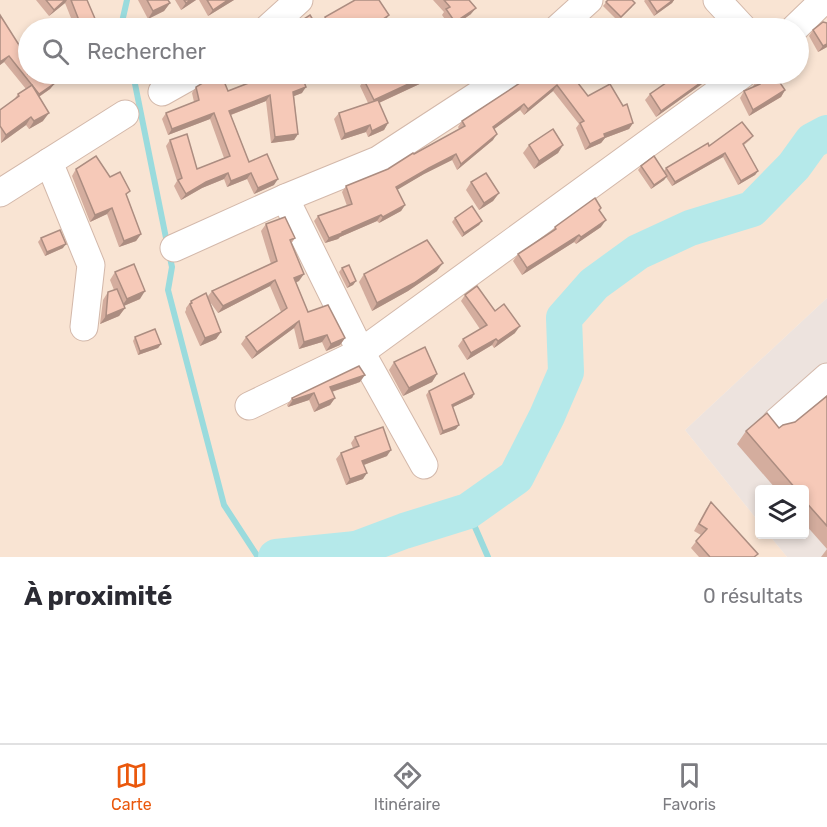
<!DOCTYPE html>
<html lang="fr">
<meta charset="utf-8">
<style>
:root{--surface:#fff;--page:#f7f7f7;--text:#2b2b33;--muted:#7c7c81;--line:#e1e1e2;--accent:#ea580c}
body{margin:0;font-family:Rubik,sans-serif;background:var(--page);color:var(--text)}
.controls{position:absolute;right:18px;bottom:18px;display:grid;overflow:hidden;border-radius:6px;box-shadow:0 3px 9px #0003}
.controls button{width:54px;height:54px;display:grid;place-items:center;padding:0;border:0;border-bottom:2px solid var(--line);background:var(--surface);color:var(--text);font:30px sans-serif}
.list{margin:0;padding:0;list-style:none}
h2{display:flex;justify-content:space-between;align-items:center;height:78px;margin:0;padding:0 24px;font-size:26px}
h2 small{font-size:20px;font-weight:400;color:var(--muted)}
.icon{flex:none;width:33px;height:33px;fill:none;stroke:currentColor;stroke-width:2;stroke-linecap:round;stroke-linejoin:round}
.map{position:relative;flex:none;width:827px;height:557px;overflow:hidden}
.search{position:absolute;background:var(--surface);box-shadow:0 3px 9px #0003;left:18px;right:18px;top:18px;height:66px;display:flex;align-items:center;gap:15px;box-sizing:border-box;padding:0 21px;border-radius:33px;color:var(--muted);font-size:22px}
.sheet{height:186px;background:var(--surface)}
nav{display:flex;justify-content:space-around;align-items:center;box-sizing:border-box;height:84px;border-top:2px solid var(--line);background:var(--surface);font-size:16px;color:var(--muted)}
nav a{display:grid;justify-items:center;gap:3px}
nav .on{color:var(--accent)}
.map>svg:first-child{display:block}
</style>
<div class="map">
<svg width="827" height="557" viewBox="0 0 827 557">
<rect width="100%" height="100%" fill="#fef0e3"/>
<path fill="#f9e4d3" fill-rule="evenodd" d="M 0,0 L 827,0 L 827,298 L 685,430 L 759,522 L 760,534 L 769,535 L 787,557 L 0,557 ZM 28,28 L 798,28 L 798,74 L 28,74 Z"/>
<path fill="#ede3de" d="M 827,298 L 827,557 L 787,557 L 769,535 L 804,534 L 804,490 L 760,490 L 759,522 L 685,430 Z"/>
<g fill="none" stroke-linecap="round" stroke-linejoin="round">
<g stroke="#9adbdd" stroke-width="6">
<path d="M 123,28 L 122,22 L 127,0"/>
<path d="M 133,74 L 167,243"/>
<path d="M 169,253 L 172,267 L 168,290 L 224,505 L 258,557"/>
<path d="M 468,511 L 488,557"/>
</g>
<g stroke="#b5e9ea" stroke-width="36">
<path d="M 276,557 L 356,549"/>
<path d="M 351,557 L 356,549 L 404,531 L 468,511 L 516,477 L 547,416 L 566,372 L 564,318 L 594,284 L 638,252 L 690,228 L 752,209 L 794,166 L 812,141 L 827,133"/>
</g>
<g stroke="#d3b8aa" stroke-width="29">
<g id="minor">
<path d="M 717,0 L 743,28"/>
<path d="M 268,28 L 299,0"/>
<path d="M 558,28 L 589,0"/>
<path d="M 795,28 L 824,0"/>
<path d="M 162,92 L 194,74"/>
<path d="M 49,162 L 91,265 L 84,327"/>
<path d="M 0,193 L 125,114"/>
<path d="M 285,198 L 361,352 L 424,465"/>
<path d="M 174,248 L 285,198 L 378,160 L 510,74"/>
<path d="M 249,406 L 361,352 L 743,74"/>
<path d="M 776,422 L 827,377"/>
</g>
</g>
<use href="#minor" stroke="#fff" stroke-width="27"/>
</g>
<g fill="#d4ad9e">
<path d="M 36,0 L 87,0 L 99,28 L 75,28 L 65,3 L 49,16 Z"/>
<path d="M 138,0 L 168,0 L 170,3 L 164,11 L 148,19 Z"/>
<path d="M 175,0 L 196,0 L 181,10 Z"/>
<path d="M 199,0 L 234,0 L 208,16 Z"/>
<path d="M 433,0 L 469,0 L 471,14 L 451,28 L 442,15 L 444,12 Z"/>
<path d="M 608,0 L 632,7 L 618,21 L 603,6 Z"/>
<path d="M 645,0 L 674,0 L 672,3 L 654,16 L 644,1 Z"/>
<path d="M 0,15 L 19,45 L 55,83 L 50,89 L 39,97 L 43,121 L 29,129 L 26,125 L 1,143 L 0,110 L 13,101 L 18,94 L 26,89 L 4,62 L 0,65 Z"/>
<path d="M 389,15 L 383,23 L 375,28 L 321,28 L 319,25 L 325,17 Z"/>
<path d="M 813,30 L 827,47 L 818,52 L 809,36 Z"/>
<path d="M 262,74 L 301,74 L 302,93 L 294,96 L 298,134 L 294,140 L 271,143 L 266,101 L 231,115 L 249,162 L 274,185 L 254,194 L 247,179 L 227,187 L 224,179 L 202,188 L 181,200 L 174,186 L 177,181 L 166,146 L 170,140 L 197,169 L 224,158 L 210,119 L 168,135 L 162,119 L 166,113 L 194,102 L 192,93 L 196,87 L 228,91 L 264,77 Z"/>
<path d="M 430,74 L 426,81 L 379,103 L 388,123 L 384,130 L 368,137 L 366,132 L 341,140 L 334,119 L 339,113 L 368,103 L 360,86 L 364,80 Z"/>
<path d="M 451,74 L 470,74 L 459,83 Z"/>
<path d="M 526,74 L 571,74 L 588,96 L 623,106 L 633,123 L 629,129 L 605,138 L 601,143 L 585,150 L 576,128 L 579,124 L 553,91 L 524,115 L 520,110 L 494,129 L 493,140 L 457,170 L 452,160 L 424,174 L 397,189 L 405,205 L 401,211 L 379,223 L 377,221 L 340,237 L 338,239 L 325,243 L 314,221 L 318,216 L 347,206 L 342,192 L 346,186 L 388,169 L 459,129 L 458,127 L 462,121 L 523,81 L 524,79 Z"/>
<path d="M 758,79 L 785,90 L 781,97 L 749,116 L 740,98 L 744,91 L 754,87 L 753,86 Z"/>
<path d="M 702,84 L 656,117 L 645,100 L 650,94 Z"/>
<path d="M 753,136 L 750,140 L 744,145 L 758,171 L 755,175 L 738,185 L 723,157 L 672,186 L 666,177 L 664,180 L 651,189 L 638,170 L 641,166 L 664,171 L 666,168 L 709,146 Z"/>
<path d="M 529,145 L 563,145 L 558,153 L 534,169 L 523,153 Z"/>
<path d="M 76,169 L 110,177 L 127,196 L 141,234 L 136,241 L 119,247 L 107,214 L 90,222 L 72,176 Z"/>
<path d="M 471,182 L 499,193 L 493,201 L 479,210 L 466,190 Z"/>
<path d="M 599,211 L 601,227 L 576,244 L 574,242 L 522,275 L 513,261 L 518,254 L 551,232 L 555,227 Z"/>
<path d="M 455,218 L 482,221 L 479,225 L 462,237 L 452,222 Z"/>
<path d="M 266,224 L 295,238 L 291,244 L 299,281 L 296,282 L 308,312 L 345,338 L 340,345 L 326,351 L 322,342 L 299,349 L 294,328 L 252,359 L 241,344 L 246,337 L 281,312 L 270,286 L 218,313 L 210,302 L 221,332 L 216,339 L 200,346 L 185,312 L 186,310 L 186,308 L 191,301 L 208,296 L 212,291 L 271,264 L 261,231 Z"/>
<path d="M 41,238 L 63,248 L 45,256 L 38,242 Z"/>
<path d="M 342,268 L 356,281 L 353,285 L 347,288 L 339,272 Z"/>
<path d="M 437,271 L 408,291 L 372,311 L 359,282 L 364,274 Z"/>
<path d="M 115,272 L 140,299 L 124,306 L 125,308 L 119,316 L 100,324 L 103,300 L 108,292 L 114,290 L 110,280 Z"/>
<path d="M 465,295 L 495,311 L 515,333 L 494,348 L 492,345 L 467,360 L 458,346 L 463,339 L 480,329 L 461,301 Z"/>
<path d="M 135,337 L 161,344 L 158,348 L 138,355 L 133,341 Z"/>
<path d="M 394,362 L 437,374 L 432,382 L 403,396 L 389,370 Z"/>
<path d="M 360,382 L 332,392 L 335,398 L 330,405 L 314,412 L 309,400 L 288,407 L 287,405 L 292,398 Z"/>
<path d="M 429,391 L 474,394 L 472,398 L 453,407 L 456,429 L 440,435 L 426,395 Z"/>
<path d="M 827,396 L 827,557 L 821,557 L 827,549 L 804,523 L 804,489 L 776,489 L 737,444 L 746,431 L 779,428 L 795,422 Z"/>
<path d="M 355,437 L 387,456 L 364,465 L 363,479 L 346,485 L 336,459 L 341,453 L 353,448 L 351,443 Z"/>
<path d="M 711,502 L 755,557 L 699,557 L 691,548 L 701,535 L 694,531 L 706,509 Z"/>
</g>
<g fill="#ac8d81">
<path d="M 65,0 L 67,0 L 65,3 L 49,16 L 54,10 Z"/>
<path d="M 191,0 L 196,0 L 181,10 L 186,3 Z"/>
<path d="M 228,0 L 234,0 L 208,16 L 213,10 Z"/>
<path d="M 673,0 L 674,0 L 672,3 L 654,16 L 657,12 Z"/>
<path d="M 170,3 L 164,11 L 148,19 L 153,11 Z"/>
<path d="M 476,8 L 471,14 L 451,28 L 455,22 Z"/>
<path d="M 389,15 L 383,23 L 375,28 L 370,28 L 371,27 Z"/>
<path d="M 368,22 L 364,28 L 357,28 Z"/>
<path d="M 827,44 L 827,47 L 818,52 L 823,46 Z"/>
<path d="M 9,56 L 4,62 L 0,65 L 0,62 Z"/>
<path d="M 64,74 L 70,74 L 55,83 L 50,89 L 34,100 L 39,94 L 53,80 Z"/>
<path d="M 430,74 L 426,81 L 370,107 L 374,100 Z"/>
<path d="M 707,78 L 702,84 L 656,117 L 661,111 Z"/>
<path d="M 557,85 L 553,91 L 524,115 L 528,109 Z"/>
<path d="M 306,87 L 302,93 L 289,98 L 293,92 Z"/>
<path d="M 785,90 L 781,97 L 749,116 L 753,110 Z"/>
<path d="M 270,95 L 266,101 L 225,117 L 229,111 Z"/>
<path d="M 524,104 L 520,110 L 489,133 L 493,127 Z"/>
<path d="M 49,113 L 43,121 L 29,129 L 34,121 Z"/>
<path d="M 214,113 L 210,119 L 168,135 L 172,129 Z"/>
<path d="M 31,117 L 26,125 L 1,143 L 6,135 Z"/>
<path d="M 388,123 L 384,130 L 368,137 L 372,131 Z"/>
<path d="M 633,123 L 629,129 L 605,138 L 601,143 L 585,150 L 590,144 L 604,134 Z"/>
<path d="M 370,125 L 366,132 L 341,140 L 345,134 Z"/>
<path d="M 298,134 L 294,140 L 271,143 L 275,137 Z"/>
<path d="M 497,134 L 493,140 L 457,170 L 461,164 Z"/>
<path d="M 563,145 L 558,153 L 534,169 L 539,161 Z"/>
<path d="M 725,153 L 723,157 L 672,186 L 675,182 Z"/>
<path d="M 456,154 L 452,160 L 424,174 L 392,193 L 396,187 L 429,168 Z"/>
<path d="M 758,171 L 755,175 L 738,185 L 741,181 Z"/>
<path d="M 228,173 L 224,179 L 202,188 L 181,200 L 186,194 L 206,182 Z"/>
<path d="M 251,173 L 247,179 L 227,187 L 231,181 Z"/>
<path d="M 667,176 L 664,180 L 651,189 L 654,185 Z"/>
<path d="M 278,179 L 274,185 L 254,194 L 258,188 Z"/>
<path d="M 499,193 L 493,201 L 479,210 L 484,203 Z"/>
<path d="M 405,205 L 401,211 L 379,223 L 383,217 Z"/>
<path d="M 112,208 L 107,214 L 90,222 L 95,215 Z"/>
<path d="M 381,215 L 377,221 L 340,237 L 338,239 L 325,243 L 329,238 Z"/>
<path d="M 606,220 L 601,227 L 576,244 L 581,237 Z"/>
<path d="M 482,221 L 479,225 L 462,237 L 464,233 Z"/>
<path d="M 141,234 L 136,241 L 119,247 L 124,241 Z"/>
<path d="M 579,235 L 574,242 L 522,275 L 527,268 Z"/>
<path d="M 66,244 L 63,248 L 45,256 L 47,252 Z"/>
<path d="M 443,263 L 437,271 L 408,291 L 372,311 L 377,303 Z"/>
<path d="M 304,274 L 299,281 L 290,285 L 294,278 Z"/>
<path d="M 275,280 L 270,286 L 218,313 L 223,306 Z"/>
<path d="M 356,281 L 353,285 L 347,288 L 350,284 Z"/>
<path d="M 145,291 L 140,299 L 121,307 L 127,299 Z"/>
<path d="M 125,308 L 119,316 L 100,324 L 106,316 Z"/>
<path d="M 299,321 L 294,328 L 252,359 L 257,352 Z"/>
<path d="M 520,326 L 515,333 L 494,348 L 498,341 Z"/>
<path d="M 221,332 L 216,339 L 200,346 L 205,338 Z"/>
<path d="M 327,335 L 322,342 L 299,349 L 304,342 Z"/>
<path d="M 345,338 L 340,345 L 326,351 L 331,344 Z"/>
<path d="M 496,339 L 492,345 L 467,360 L 471,353 Z"/>
<path d="M 161,344 L 158,348 L 138,355 L 140,351 Z"/>
<path d="M 437,374 L 432,382 L 403,396 L 409,388 Z"/>
<path d="M 365,375 L 360,382 L 325,394 L 330,387 Z"/>
<path d="M 314,393 L 309,400 L 288,407 L 293,400 Z"/>
<path d="M 474,394 L 472,398 L 449,409 L 452,405 Z"/>
<path d="M 335,398 L 330,405 L 314,412 L 319,405 Z"/>
<path d="M 459,425 L 456,429 L 440,435 L 443,431 Z"/>
<path d="M 391,450 L 387,456 L 358,467 L 362,461 Z"/>
<path d="M 367,473 L 363,479 L 346,485 L 350,479 Z"/>
</g>
<g fill="#f6c9b8" stroke="#ac8d81" stroke-width="1.5">
<path d="M 46,0 L 65,0 L 54,10 Z"/>
<path d="M 71,0 L 87,0 L 99,28 L 82,28 Z"/>
<path d="M 147,0 L 168,0 L 170,3 L 153,11 Z"/>
<path d="M 184,0 L 191,0 L 186,3 Z"/>
<path d="M 207,0 L 228,0 L 213,10 Z"/>
<path d="M 355,0 L 379,0 L 389,15 L 371,27 L 368,22 L 357,28 L 331,28 L 325,17 Z"/>
<path d="M 444,0 L 469,0 L 476,8 L 455,22 L 446,9 L 450,7 Z"/>
<path d="M 608,0 L 632,0 L 635,3 L 621,17 L 606,2 Z"/>
<path d="M 649,0 L 673,0 L 657,12 Z"/>
<path d="M 0,15 L 19,45 L 25,39 L 28,44 L 28,74 L 64,74 L 53,80 L 55,83 L 39,94 L 9,56 L 0,62 Z"/>
<path d="M 310,15 L 318,28 L 290,28 Z"/>
<path d="M 622,21 L 628,28 L 613,28 Z"/>
<path d="M 823,22 L 827,23 L 827,44 L 823,46 L 813,30 Z"/>
<path d="M 212,74 L 221,74 L 228,91 L 269,75 L 269,74 L 301,74 L 306,87 L 293,92 L 298,134 L 275,137 L 270,95 L 229,111 L 249,162 L 267,154 L 278,179 L 258,188 L 251,173 L 231,181 L 228,173 L 206,182 L 186,194 L 178,180 L 182,178 L 170,140 L 187,134 L 197,169 L 230,156 L 214,113 L 172,129 L 166,113 L 199,100 L 196,87 L 206,81 Z"/>
<path d="M 377,74 L 430,74 L 374,100 L 364,80 Z"/>
<path d="M 457,74 L 468,74 L 462,79 Z"/>
<path d="M 529,74 L 571,74 L 588,96 L 610,84 L 623,106 L 627,104 L 633,123 L 604,134 L 605,137 L 590,144 L 580,123 L 584,121 L 557,85 L 528,109 L 524,104 L 493,127 L 497,134 L 461,164 L 456,154 L 429,168 L 396,187 L 405,205 L 383,217 L 381,215 L 342,232 L 342,233 L 329,238 L 318,216 L 352,204 L 346,186 L 388,169 L 413,153 L 414,154 L 465,126 L 462,121 L 523,81 Z"/>
<path d="M 679,74 L 704,74 L 707,78 L 661,111 L 650,94 Z"/>
<path d="M 764,74 L 774,74 L 785,90 L 753,110 L 744,91 L 760,84 L 758,79 Z"/>
<path d="M 32,85 L 49,113 L 34,121 L 31,117 L 6,135 L 0,126 L 0,110 L 19,96 L 18,94 Z"/>
<path d="M 378,100 L 388,123 L 372,131 L 370,125 L 345,134 L 339,113 Z"/>
<path d="M 742,122 L 753,136 L 743,144 L 758,171 L 741,181 L 725,153 L 675,182 L 666,168 L 708,143 L 709,146 Z"/>
<path d="M 553,129 L 563,145 L 539,161 L 529,145 Z"/>
<path d="M 96,156 L 110,177 L 120,172 L 130,191 L 126,194 L 141,234 L 124,241 L 112,208 L 95,215 L 76,169 Z"/>
<path d="M 654,156 L 667,176 L 654,185 L 641,166 Z"/>
<path d="M 486,173 L 499,193 L 484,203 L 471,182 Z"/>
<path d="M 595,198 L 601,208 L 599,210 L 606,220 L 581,237 L 579,235 L 527,268 L 518,254 L 556,229 L 555,227 Z"/>
<path d="M 472,206 L 482,221 L 464,233 L 455,218 Z"/>
<path d="M 285,217 L 295,238 L 290,240 L 304,274 L 294,278 L 308,312 L 328,305 L 345,338 L 331,344 L 327,335 L 304,342 L 299,321 L 257,352 L 246,337 L 287,308 L 275,280 L 223,306 L 212,291 L 277,261 L 266,224 Z"/>
<path d="M 60,230 L 66,244 L 47,252 L 41,238 Z"/>
<path d="M 427,240 L 443,263 L 414,283 L 377,303 L 364,274 Z"/>
<path d="M 134,264 L 145,291 L 127,299 L 115,272 Z"/>
<path d="M 349,265 L 356,281 L 350,284 L 342,268 Z"/>
<path d="M 477,286 L 495,311 L 504,304 L 520,326 L 498,341 L 496,339 L 471,353 L 463,339 L 487,325 L 465,295 Z"/>
<path d="M 117,289 L 125,308 L 106,316 L 108,292 Z"/>
<path d="M 206,293 L 221,332 L 205,338 L 190,304 L 192,303 L 191,301 Z"/>
<path d="M 155,329 L 161,344 L 140,351 L 135,337 Z"/>
<path d="M 425,347 L 437,374 L 409,388 L 394,362 Z"/>
<path d="M 359,366 L 365,375 L 330,387 L 335,398 L 319,405 L 314,393 L 293,400 L 292,398 Z"/>
<path d="M 464,373 L 474,394 L 452,405 L 459,425 L 443,431 L 429,391 Z"/>
<path d="M 827,396 L 827,526 L 804,500 L 804,489 L 796,489 L 746,431 L 767,413 L 779,428 L 783,425 L 795,422 Z"/>
<path d="M 383,427 L 391,450 L 362,461 L 367,473 L 350,479 L 341,453 L 359,446 L 355,437 Z"/>
<path d="M 711,502 L 758,554 L 754,557 L 710,557 L 696,541 L 707,529 L 699,524 Z"/>
</g>
</svg>
<div class="controls">
<button><svg class="icon" aria-label="layers" viewBox="0 0 24 24"><path d="M12 4l9 5-9 5-9-5zM3 14l9 5 9-5"/></svg></button>
</div>
<div class="search"><svg class="icon" aria-label="search" viewBox="0 0 24 24"><circle cx="10" cy="10" r="6"/><path d="M15 15l6 6"/></svg>Rechercher</div>
</div>
<section class="sheet">
<h2>À proximité<small>0 résultats</small></h2>
<ul class="list">
</ul>
</section>
<nav>
<a class="on"><svg class="icon" aria-label="map" viewBox="0 0 24 24"><path d="M3 6l6-2 6 2 6-2v14l-6 2-6-2-6 2zM9 4v14M15 6v14"/></svg>Carte</a>
<a><svg class="icon" aria-label="directions" viewBox="0 0 24 24"><path d="M12 3l9 9-9 9-9-9zM9 14v-3h6M13 9l2 2-2 2"/></svg>Itinéraire</a>
<a><svg class="icon" aria-label="saved" viewBox="0 0 24 24"><path d="M7 4h10v16l-5-4-5 4z"/></svg>Favoris</a>
</nav>
